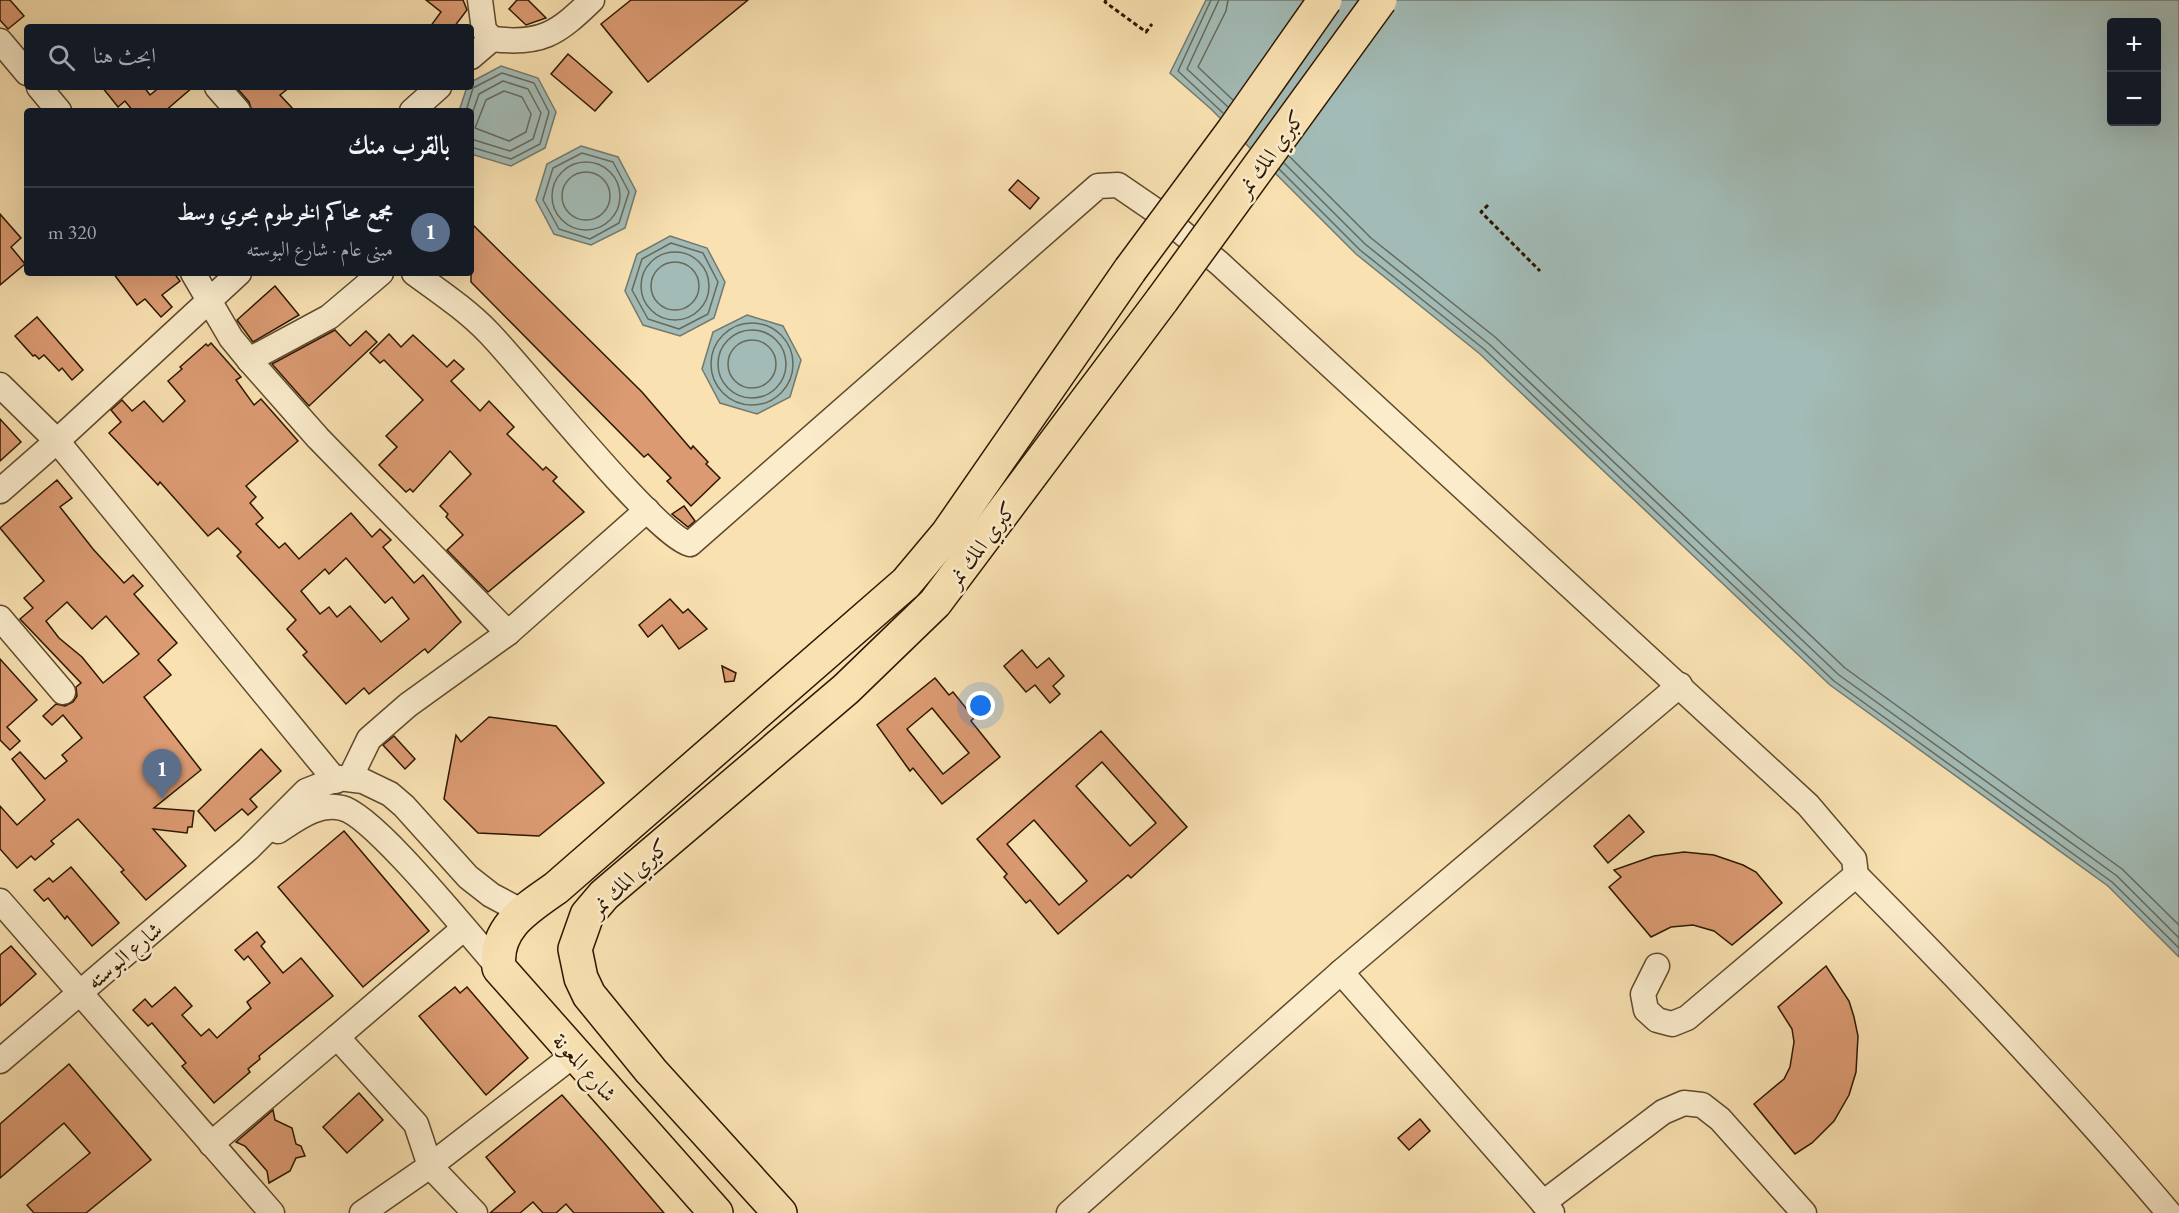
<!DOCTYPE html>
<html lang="ar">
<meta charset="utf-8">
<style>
:root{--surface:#171b24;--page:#20242c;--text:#f1f3f6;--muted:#9ea1a6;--line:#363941;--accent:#c59692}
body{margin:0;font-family:"EB Garamond",Amiri,serif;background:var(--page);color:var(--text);direction:rtl}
.controls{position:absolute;right:18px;top:18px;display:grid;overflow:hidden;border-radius:6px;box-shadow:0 6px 24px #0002}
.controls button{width:54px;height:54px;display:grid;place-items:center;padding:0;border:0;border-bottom:2px solid var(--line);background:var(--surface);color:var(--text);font:30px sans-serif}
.you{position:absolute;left:981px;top:706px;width:21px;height:21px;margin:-15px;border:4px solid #fff;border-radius:50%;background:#1a73e8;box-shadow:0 0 0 9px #1a73e833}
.badge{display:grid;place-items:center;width:39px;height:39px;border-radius:50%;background:var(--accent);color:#fff;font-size:20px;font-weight:700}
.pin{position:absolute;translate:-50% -50px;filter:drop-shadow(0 2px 3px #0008)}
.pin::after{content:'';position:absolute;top:32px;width:21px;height:18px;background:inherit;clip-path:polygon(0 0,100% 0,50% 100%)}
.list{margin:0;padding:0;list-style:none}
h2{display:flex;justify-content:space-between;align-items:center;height:78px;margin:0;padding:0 24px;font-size:26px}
h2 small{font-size:20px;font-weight:400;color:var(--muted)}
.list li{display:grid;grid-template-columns:39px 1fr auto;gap:18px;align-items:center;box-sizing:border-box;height:90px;padding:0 24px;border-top:2px solid var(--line)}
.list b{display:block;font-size:22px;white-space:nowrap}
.list p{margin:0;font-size:20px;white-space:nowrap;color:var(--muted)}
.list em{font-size:20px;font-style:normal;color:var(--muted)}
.icon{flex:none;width:33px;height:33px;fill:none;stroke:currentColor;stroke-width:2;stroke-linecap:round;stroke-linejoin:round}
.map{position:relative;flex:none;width:2179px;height:1213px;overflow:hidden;direction:ltr}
.search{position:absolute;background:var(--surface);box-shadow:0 6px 24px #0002;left:24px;top:24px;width:450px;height:66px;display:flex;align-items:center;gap:15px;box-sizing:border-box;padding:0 21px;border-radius:6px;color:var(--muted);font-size:22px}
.panel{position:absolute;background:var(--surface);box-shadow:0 6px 24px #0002;left:24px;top:108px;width:450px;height:168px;border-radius:6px;direction:rtl}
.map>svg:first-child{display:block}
</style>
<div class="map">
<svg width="2179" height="1213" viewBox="0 0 2179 1213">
<rect width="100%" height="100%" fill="#f9e1b1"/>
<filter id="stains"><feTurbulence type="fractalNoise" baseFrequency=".00333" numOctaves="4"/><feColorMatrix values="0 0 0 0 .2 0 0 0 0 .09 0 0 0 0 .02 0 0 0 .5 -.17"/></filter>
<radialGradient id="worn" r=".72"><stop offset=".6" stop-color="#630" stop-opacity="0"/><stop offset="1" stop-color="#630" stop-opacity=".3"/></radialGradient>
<g fill="#a2bbb6" stroke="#73796d" stroke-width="1.5" fill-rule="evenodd">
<path d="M 1206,0 L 2179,0 L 2179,957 L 2108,886 L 1830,685 L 1480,354 L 1356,254 L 1211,109 L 1170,73 ZM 2112,22 L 2156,22 L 2156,122 L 2112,122 Z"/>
<path d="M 501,66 L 538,78 L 556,112 L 545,148 L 511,166 L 474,155 L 471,148 L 471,111 L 459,111 L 467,87 L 471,87 L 471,82 Z"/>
<path d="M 581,146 L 618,157 L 636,191 L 625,228 L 591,245 L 554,234 L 536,200 L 547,164 Z"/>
<path d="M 670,236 L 707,248 L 725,282 L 714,318 L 680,336 L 643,325 L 625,291 L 637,254 Z"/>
<path d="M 747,315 L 783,326 L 801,360 L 790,397 L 757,414 L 720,403 L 702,369 L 713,332 Z"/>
</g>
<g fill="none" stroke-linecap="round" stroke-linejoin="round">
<g stroke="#67695b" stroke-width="1.5">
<path d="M 1211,0 L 1178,71 L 1223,113"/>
<path d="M 1219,0 L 1187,69 L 1228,107"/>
<path d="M 1228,0 L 1226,11 L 1198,67 L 1233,100"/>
<path d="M 504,91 L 522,97 L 531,114 L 526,132 L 509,141 L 475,128 L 486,100 Z"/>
<path d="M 466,111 L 473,88 L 502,73 L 534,83 L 549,112 L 540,144 L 511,159 L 471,147"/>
<path d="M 471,117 L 479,94 L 503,81 L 528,89 L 541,113 L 533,139 L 510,151 L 471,139"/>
<path d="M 582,153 L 613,162 L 629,192 L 619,223 L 590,239 L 559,229 L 543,200 L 553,168 Z"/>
<path d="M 1289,156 L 1371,238 L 1495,337 L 1845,668 L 2122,869 L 2179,925"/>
<circle cx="586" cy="196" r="34"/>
<path d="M 1284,163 L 1365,244 L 1489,344 L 1839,675 L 2117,876 L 2179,938"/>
<path d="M 1279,169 L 1360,250 L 1484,349 L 1834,681 L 2112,882 L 2179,948"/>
<circle cx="586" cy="196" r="24"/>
<path d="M 671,243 L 703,253 L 718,282 L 708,314 L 679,329 L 648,319 L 632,290 L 642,259 Z"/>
<circle cx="675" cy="286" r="34"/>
<circle cx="675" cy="286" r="24"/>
<circle cx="752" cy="364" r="41"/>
<circle cx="752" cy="364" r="34"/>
<circle cx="752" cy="364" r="24"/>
</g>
</g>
<g fill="#db9a72" stroke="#2c1700" stroke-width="1.5" fill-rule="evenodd">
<path d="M 0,0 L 10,0 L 24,16 L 8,29 L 0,20 Z"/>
<path d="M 426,0 L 463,0 L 467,10 L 454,27 L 430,27 L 441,12 Z"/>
<path d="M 517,0 L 528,0 L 546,18 L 526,25 L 509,9 Z"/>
<path d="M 631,0 L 748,0 L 648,82 L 601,24 Z"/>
<path d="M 568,54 L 612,92 L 595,111 L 551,74 Z"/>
<path d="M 102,87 L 144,87 L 150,95 L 160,87 L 193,87 L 165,111 L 133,111 L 125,101 L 118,107 Z"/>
<path d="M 236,87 L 290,87 L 280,95 L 295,111 L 252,111 L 249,102 Z"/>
<path d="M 1018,180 L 1039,198 L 1030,209 L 1009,190 Z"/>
<path d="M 0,214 L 21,238 L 11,247 L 25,264 L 0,285 Z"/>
<path d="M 471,223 L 642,392 L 691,449 L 693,446 L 708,462 L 706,464 L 720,478 L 691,506 L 667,481 L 671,478 L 648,454 L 644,457 L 471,282 Z"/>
<path d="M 113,273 L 174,273 L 180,281 L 162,295 L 172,307 L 161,317 L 145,299 L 137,305 Z"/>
<path d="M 275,286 L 299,315 L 253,342 L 237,320 Z"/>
<path d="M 37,317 L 83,370 L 72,380 L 62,368 L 59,371 L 44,355 L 39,359 L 35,355 L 33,356 L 15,336 Z"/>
<path d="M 335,330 L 350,346 L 366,331 L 377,342 L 309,406 L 272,364 Z"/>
<path d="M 389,334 L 401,347 L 413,335 L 447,367 L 454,360 L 464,369 L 451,381 L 480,411 L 489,401 L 514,427 L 507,434 L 543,470 L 546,467 L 557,477 L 553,481 L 584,512 L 488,592 L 447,550 L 463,535 L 446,517 L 448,514 L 440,506 L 471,474 L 450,451 L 413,492 L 410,489 L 406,492 L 379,465 L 397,447 L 386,436 L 423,400 L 384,360 L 380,363 L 370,353 Z"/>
<path d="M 211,343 L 241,377 L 236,380 L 254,405 L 261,399 L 298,441 L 246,486 L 256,497 L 250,503 L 263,518 L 256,524 L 279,548 L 285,543 L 299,559 L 351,513 L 372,537 L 380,529 L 391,540 L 383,547 L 414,583 L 423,575 L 461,622 L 428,653 L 425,649 L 422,651 L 369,694 L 364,688 L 346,704 L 303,655 L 307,652 L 287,629 L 296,620 L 237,556 L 241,552 L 218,528 L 208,536 L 160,482 L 158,485 L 109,433 L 121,422 L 111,410 L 122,400 L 132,411 L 144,401 L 163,422 L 185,401 L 168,381 L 182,369 L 180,367 L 206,344 L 208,346 ZM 346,558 L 385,603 L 392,597 L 409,619 L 381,642 L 350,606 L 337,617 L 329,607 L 320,614 L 301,591 L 325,569 L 329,574 Z"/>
<path d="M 0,419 L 21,442 L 0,461 Z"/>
<path d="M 57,480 L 72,498 L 60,507 L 93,549 L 124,583 L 133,575 L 143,586 L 134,594 L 177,643 L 158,660 L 171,675 L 144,697 L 201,770 L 154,808 L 194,811 L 192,827 L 188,827 L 187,833 L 153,829 L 186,866 L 146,900 L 121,872 L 124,870 L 78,819 L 51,841 L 54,844 L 35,860 L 31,856 L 17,868 L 0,849 L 0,806 L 17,825 L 45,800 L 12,759 L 20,752 L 45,779 L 67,761 L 62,755 L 82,738 L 63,715 L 52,725 L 43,716 L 56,704 L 65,706 L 73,702 L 77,696 L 76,687 L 81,683 L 20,619 L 33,608 L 24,598 L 44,581 L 0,528 ZM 67,602 L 92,629 L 106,616 L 139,654 L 103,683 L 82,657 L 59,638 L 46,621 Z"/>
<path d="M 684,506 L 695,521 L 688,527 L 672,514 Z"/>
<path d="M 670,599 L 683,613 L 688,609 L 707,629 L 679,649 L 662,625 L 648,637 L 639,625 Z"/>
<path d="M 1022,650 L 1037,668 L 1049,658 L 1064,676 L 1053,686 L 1060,694 L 1050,703 L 1035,685 L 1026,692 L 1004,666 Z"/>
<path d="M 0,659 L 37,700 L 7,727 L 20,741 L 10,750 L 0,740 Z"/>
<path d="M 722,666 L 736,673 L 734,681 L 725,682 Z"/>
<path d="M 935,678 L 949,695 L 953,692 L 974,718 L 971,721 L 1000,757 L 942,804 L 913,768 L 910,771 L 877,725 ZM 932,708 L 969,753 L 943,774 L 907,729 Z"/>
<path d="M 489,717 L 556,726 L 604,783 L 539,836 L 478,833 L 444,799 L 456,735 L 461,742 Z"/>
<path d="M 1101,731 L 1187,827 L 1131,878 L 1128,875 L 1058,934 L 1030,900 L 1026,903 L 1004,877 L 1007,874 L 977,839 ZM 1102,762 L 1156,823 L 1130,846 L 1076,786 ZM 1034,820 L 1087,881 L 1059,905 L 1007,844 Z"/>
<path d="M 394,736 L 415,759 L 405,769 L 383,745 Z"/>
<path d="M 261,749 L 281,771 L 250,799 L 257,807 L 248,815 L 242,809 L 215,831 L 198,811 Z"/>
<path d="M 1629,815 L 1644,832 L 1608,863 L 1594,846 Z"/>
<path d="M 344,831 L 429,931 L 363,987 L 278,887 Z"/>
<path d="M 1684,852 L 1714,855 L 1743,865 L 1756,872 L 1782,903 L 1732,945 L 1714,931 L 1693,925 L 1671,927 L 1651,937 L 1609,887 L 1621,877 L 1614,870 L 1654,856 Z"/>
<path d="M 71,867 L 119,923 L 92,946 L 67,916 L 65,919 L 48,898 L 44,901 L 34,890 L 49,878 L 53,882 Z"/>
<path d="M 257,932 L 265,942 L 261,946 L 283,973 L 301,958 L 333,996 L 259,1056 L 260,1059 L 248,1069 L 250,1072 L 214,1103 L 182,1066 L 186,1063 L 152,1023 L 148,1026 L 133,1010 L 145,999 L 152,1007 L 175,987 L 192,1006 L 182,1015 L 201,1036 L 209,1029 L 217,1038 L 251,1008 L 247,1002 L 270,983 L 248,956 L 244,960 L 235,950 Z"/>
<path d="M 11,946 L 36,974 L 0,1006 L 0,955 Z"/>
<path d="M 1826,966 L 1849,1001 L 1854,1017 L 1858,1036 L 1856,1072 L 1849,1095 L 1834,1121 L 1812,1143 L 1795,1154 L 1754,1104 L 1784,1079 L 1790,1067 L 1794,1042 L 1792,1029 L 1778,1007 Z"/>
<path d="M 455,987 L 460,993 L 467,987 L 528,1058 L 486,1095 L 419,1016 Z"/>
<path d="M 69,1064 L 151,1160 L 86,1213 L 34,1213 L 27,1205 L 90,1153 L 64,1123 L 0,1178 L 0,1124 Z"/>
<path d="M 359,1093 L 383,1120 L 347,1153 L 323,1127 Z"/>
<path d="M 562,1095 L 606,1145 L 664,1213 L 574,1213 L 566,1204 L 556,1213 L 543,1213 L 533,1202 L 520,1213 L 490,1213 L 515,1192 L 486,1157 Z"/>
<path d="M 273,1110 L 275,1120 L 292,1128 L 296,1144 L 301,1146 L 305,1156 L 296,1158 L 290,1171 L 269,1183 L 267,1171 L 245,1146 L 236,1142 Z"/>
<path d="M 1420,1119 L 1430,1131 L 1409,1150 L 1398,1138 Z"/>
</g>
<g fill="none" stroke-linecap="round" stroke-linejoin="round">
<g stroke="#5f4a2c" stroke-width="27">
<g id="minor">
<path d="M 480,0 L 484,30 L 492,39 C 541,45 557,34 592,0"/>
<path d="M 0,41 L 27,73"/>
<path d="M 471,57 L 492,39"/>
<path d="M 39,87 L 59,111"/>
<path d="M 217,87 L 238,111"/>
<path d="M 412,111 L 439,87"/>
<path d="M 193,273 L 231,338 L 249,360 L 318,438 L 508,633"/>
<path d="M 414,273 C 440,292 467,310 489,333 C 524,369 657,537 690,544 L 1098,186 L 1118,185 L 1156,211 L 1219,263 L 1808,805 L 1854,859 L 1856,875 C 1964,984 2070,1096 2169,1213"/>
<path d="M 249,360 L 329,317 L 381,273"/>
<path d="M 0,385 L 57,441 L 239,273"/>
<path d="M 0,491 L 57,441 L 336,781"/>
<path d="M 0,618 L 63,692"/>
<path d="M 350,778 L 369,739 L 408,705 L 508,633 L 647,510"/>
<path d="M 278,831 C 297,819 318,802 342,808 C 374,815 471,937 499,968"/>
<path d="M 0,901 L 272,1213"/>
<path d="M 1657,966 L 1643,994 L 1646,1010 L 1657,1020 L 1672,1024 L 1687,1018 L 1856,875"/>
<path d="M 1341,972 L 1552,1213"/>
<path d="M 337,1037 L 463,929"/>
<path d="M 0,1061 L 248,849 L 306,791 L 339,778 L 363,781 L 390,794 L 404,806 L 468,877 L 491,895 L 523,912"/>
<path d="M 211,1144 L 337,1037 L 416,1124 L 430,1166 L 475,1213"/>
<path d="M 1543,1203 L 1663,1112 L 1684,1103 L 1702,1105 L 1720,1119 L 1804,1213"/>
<path d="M 362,1213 L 430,1166 L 575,1054"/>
<path d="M 1069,1213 L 1341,972 L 1680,685"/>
</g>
</g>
<g stroke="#2c1700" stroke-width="36">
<g id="highway">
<path d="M 716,1213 L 499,968 C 494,928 526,909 556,888 L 906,583 L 948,533 L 1130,270"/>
<path d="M 780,1213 L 651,1071 L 589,995 L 581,978 L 575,949 L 587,915 L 604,895 L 846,689 L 935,603 L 1162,300"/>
</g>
</g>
<g stroke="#2c1700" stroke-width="3" stroke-dasharray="4.5 3" stroke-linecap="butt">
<path d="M 1106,0 L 1105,2 L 1146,32 L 1152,24"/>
<path d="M 1488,205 L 1481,212 L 1540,271"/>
</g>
<use href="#minor" stroke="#fbeccc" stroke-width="24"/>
<use href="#highway" stroke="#f9e1b1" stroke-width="33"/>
<g stroke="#2c1700" stroke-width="36" stroke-linecap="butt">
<g id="highway-bridge">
<path d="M 1130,270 L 1233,131 L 1325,0"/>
<path d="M 1162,300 L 1380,0"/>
</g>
</g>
<use href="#highway-bridge" stroke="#f9e1b1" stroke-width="33"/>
</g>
<g text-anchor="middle" stroke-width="5" stroke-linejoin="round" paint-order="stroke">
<g font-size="22" fill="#2c1700" stroke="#fbeccc">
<text transform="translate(1270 153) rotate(-54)" y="8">كبري المك نمر</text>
<text transform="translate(981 544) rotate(-53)" y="8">كبري المك نمر</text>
<text transform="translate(629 877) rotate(-44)" y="8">كبري المك نمر</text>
<text transform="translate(124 955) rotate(-40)" y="8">شارع البوسته</text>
<text transform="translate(585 1067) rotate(48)" y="8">شارع المعونة</text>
</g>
</g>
<rect width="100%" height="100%" filter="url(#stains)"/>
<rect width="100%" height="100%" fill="url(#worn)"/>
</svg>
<div class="controls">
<button>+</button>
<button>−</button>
</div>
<div class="you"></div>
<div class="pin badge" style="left:162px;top:799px;background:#5c6f8a">1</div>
<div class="search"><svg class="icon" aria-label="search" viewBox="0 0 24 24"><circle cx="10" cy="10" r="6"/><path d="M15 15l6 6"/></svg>ابحث هنا</div>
<section class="panel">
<h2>بالقرب منك<small></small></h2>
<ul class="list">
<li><span class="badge" style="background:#5c6f8a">1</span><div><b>مجمع محاكم الخرطوم بحري وسط</b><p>مبنى عام · شارع البوسته</p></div><em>320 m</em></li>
</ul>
</section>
</div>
